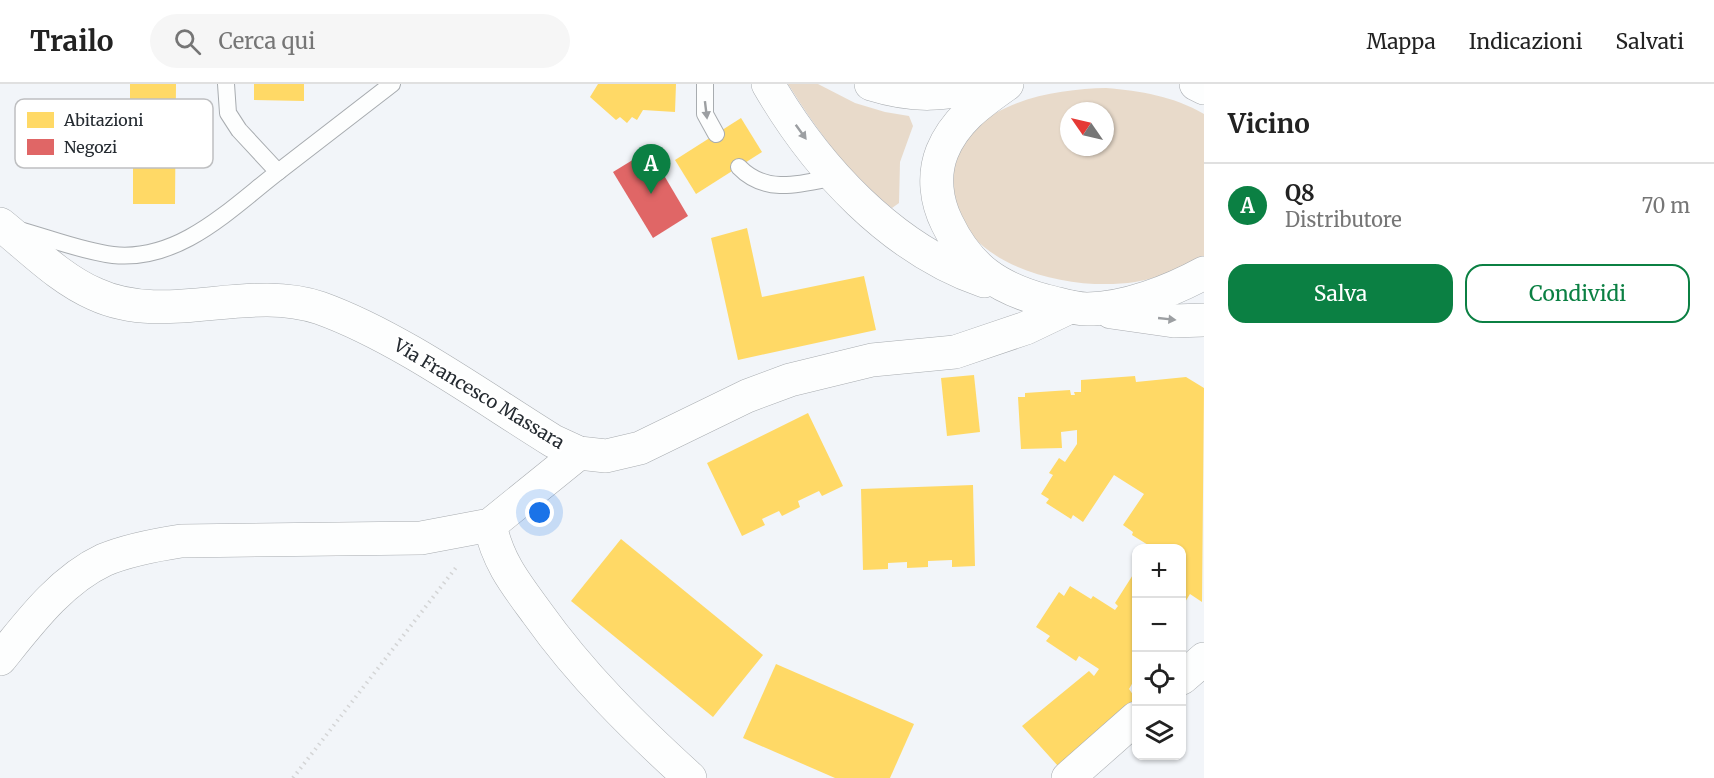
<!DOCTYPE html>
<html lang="it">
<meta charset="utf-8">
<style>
:root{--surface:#fff;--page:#f6f6f6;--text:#222;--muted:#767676;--line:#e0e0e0;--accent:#0b8043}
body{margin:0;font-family:Merriweather,serif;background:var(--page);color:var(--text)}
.controls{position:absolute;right:18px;bottom:18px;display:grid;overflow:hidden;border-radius:12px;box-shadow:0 2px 4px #0004}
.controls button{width:54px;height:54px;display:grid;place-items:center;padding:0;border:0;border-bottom:2px solid var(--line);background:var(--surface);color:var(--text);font:30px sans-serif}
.compass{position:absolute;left:1060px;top:18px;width:54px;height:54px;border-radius:50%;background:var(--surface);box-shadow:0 2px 4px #0004;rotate:304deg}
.you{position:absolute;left:540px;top:429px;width:21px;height:21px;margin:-15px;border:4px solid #fff;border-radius:50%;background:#1a73e8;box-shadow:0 0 0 9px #1a73e833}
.badge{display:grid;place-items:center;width:39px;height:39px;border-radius:50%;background:var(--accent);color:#fff;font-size:20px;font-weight:700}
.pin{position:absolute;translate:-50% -50px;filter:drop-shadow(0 2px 3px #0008)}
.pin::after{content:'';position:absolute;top:32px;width:21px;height:18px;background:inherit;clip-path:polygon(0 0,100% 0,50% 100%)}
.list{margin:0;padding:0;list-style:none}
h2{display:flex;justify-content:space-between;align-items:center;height:78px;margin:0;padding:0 24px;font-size:26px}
h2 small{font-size:20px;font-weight:400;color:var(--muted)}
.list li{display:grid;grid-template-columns:39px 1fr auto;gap:18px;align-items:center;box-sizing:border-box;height:84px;padding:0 24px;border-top:2px solid var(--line)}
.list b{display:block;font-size:22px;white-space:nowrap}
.list p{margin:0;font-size:20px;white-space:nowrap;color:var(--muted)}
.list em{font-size:20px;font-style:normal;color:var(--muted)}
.actions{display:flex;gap:12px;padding:18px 24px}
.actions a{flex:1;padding:14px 0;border:2px solid var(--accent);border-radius:18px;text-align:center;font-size:21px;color:var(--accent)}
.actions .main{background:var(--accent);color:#fff}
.icon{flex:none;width:33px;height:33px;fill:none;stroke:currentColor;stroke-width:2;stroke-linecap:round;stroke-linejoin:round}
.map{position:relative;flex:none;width:1204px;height:694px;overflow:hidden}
header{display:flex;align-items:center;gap:36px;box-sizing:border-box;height:84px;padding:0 30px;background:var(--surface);border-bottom:2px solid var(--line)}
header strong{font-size:28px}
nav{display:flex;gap:33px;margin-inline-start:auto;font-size:21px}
.search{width:420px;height:54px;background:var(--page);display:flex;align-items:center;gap:15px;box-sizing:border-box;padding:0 21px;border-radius:33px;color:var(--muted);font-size:22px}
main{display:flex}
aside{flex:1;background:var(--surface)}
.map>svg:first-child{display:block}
</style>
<header>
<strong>Trailo</strong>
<div class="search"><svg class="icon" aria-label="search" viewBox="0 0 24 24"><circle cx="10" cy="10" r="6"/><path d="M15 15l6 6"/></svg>Cerca qui</div>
<nav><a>Mappa</a><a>Indicazioni</a><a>Salvati</a></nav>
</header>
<main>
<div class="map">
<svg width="1204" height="694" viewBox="0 0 1204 694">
<rect width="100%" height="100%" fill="#f2f5f9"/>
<g fill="#e8daca" fill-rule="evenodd">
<path d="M 788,0 L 818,0 L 855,19 L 885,28 L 909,32 L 913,42 L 900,78 L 899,119 L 892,124 C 849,91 817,46 788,0 Z"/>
<path d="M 1106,4 C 1141,7 1173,12 1204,30 L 1204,174 C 1183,184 1159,194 1135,198 C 1076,207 981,188 956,126 C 950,112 951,97 955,82 C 968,19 1052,5 1106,4 ZM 1069,27 L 1105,27 L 1105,63 L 1069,63 Z"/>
</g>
<g fill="#ffd966">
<path d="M 130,0 L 176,0 L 175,120 L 133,120 L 133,81 L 46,81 L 46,30 L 130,29 Z"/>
<path d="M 254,0 L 304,0 L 304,17 L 254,16 Z"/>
<path d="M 598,0 L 676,0 L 675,28 L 643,26 L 637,36 L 632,33 L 627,39 L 620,33 L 616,36 L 590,13 Z"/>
<path d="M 741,34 L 762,68 L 696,110 L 675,76 Z"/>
<path d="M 747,144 L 762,213 L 864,192 L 876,246 L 738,276 L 711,154 Z"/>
<path d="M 974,291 L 980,348 L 947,352 L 941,294 Z"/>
<path d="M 1135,292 L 1136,298 L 1186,293 L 1204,304 L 1202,518 L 1190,510 L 1182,523 L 1182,464 L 1153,464 L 1132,451 L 1133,448 L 1123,441 L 1144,410 L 1114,391 L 1083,438 L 1073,431 L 1071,435 L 1046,419 L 1049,415 L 1041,410 L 1053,391 L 1049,389 L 1059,374 L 1065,378 L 1077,360 L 1077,346 L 1061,348 L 1062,364 L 1021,365 L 1018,313 L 1025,313 L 1025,309 L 1070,306 L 1071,311 L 1075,311 L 1074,308 L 1081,308 L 1081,296 Z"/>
<path d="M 808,329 L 843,402 L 822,412 L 819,407 L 798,417 L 800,423 L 782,432 L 779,427 L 762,435 L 765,441 L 742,452 L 707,379 Z"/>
<path d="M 973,401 L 975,482 L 952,483 L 952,476 L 928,477 L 928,483 L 907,484 L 907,478 L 888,479 L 888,485 L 863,486 L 861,405 Z"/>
<path d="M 621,455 L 763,571 L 713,633 L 571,517 Z"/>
<path d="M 1136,486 L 1136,593 L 1129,605 L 1136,615 L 1058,682 L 1022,642 L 1089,587 L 1094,592 L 1099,585 L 1079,572 L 1076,577 L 1046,557 L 1050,552 L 1036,543 L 1059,508 L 1064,512 L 1070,502 L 1091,515 L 1093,512 L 1115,526 L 1118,522 L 1115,519 Z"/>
<path d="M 776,580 L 914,640 L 890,694 L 835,694 L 743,654 Z"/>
</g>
<path fill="#e06666" d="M 649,66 L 688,132 L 653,154 L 613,88 Z"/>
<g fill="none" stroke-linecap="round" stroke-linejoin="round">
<g stroke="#a8acb0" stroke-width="18">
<g id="lane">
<path d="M 705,0 L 705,30 L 716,50"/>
<path d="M 739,83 C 766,111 801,100 835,93"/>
<path d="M 278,88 L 392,0"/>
<path d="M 19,146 C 49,154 81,167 113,171 C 179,178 229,126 278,88 L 239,46 L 228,29 L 226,0"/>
</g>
</g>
<g stroke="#a8acb0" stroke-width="34">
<g id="street">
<path d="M 0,140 C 30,164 60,195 95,210 C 166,243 248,199 320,224 C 398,252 482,313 553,357 L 579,369 L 606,372 L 640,364 L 747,312 L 790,296 L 872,276 L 955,268 L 1026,244 L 1070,223"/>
<path d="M 490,441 C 498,478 515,499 537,529 C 581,591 634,643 690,694"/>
<path d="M 0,575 C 29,539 61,496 104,476 C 128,466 155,461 181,457 L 421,454 L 490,441 L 579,369"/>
<path d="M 1182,594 L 1204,575"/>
<path d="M 1068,694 L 1136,634"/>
</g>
</g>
<g stroke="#a8acb0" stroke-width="34">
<g id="primary">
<path d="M 768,0 C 816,83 891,165 984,197"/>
<path d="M 871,0 C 916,14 944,11 989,0"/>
<path d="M 1007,0 C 980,19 955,36 942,68 C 933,91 936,117 947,139 C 969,185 998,204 1046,217 C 1060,220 1073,225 1087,225 C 1125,225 1171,207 1204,189"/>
<path d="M 1196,0 L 1204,4"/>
<path d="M 1111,228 L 1174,237 L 1204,236"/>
</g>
</g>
<path stroke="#d4d5d6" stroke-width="4" stroke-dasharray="1.5 4.5" stroke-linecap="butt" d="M 293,694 L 458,481"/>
<use href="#lane" stroke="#fdfefe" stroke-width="16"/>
<use href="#street" stroke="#fdfefe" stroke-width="33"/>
<use href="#primary" stroke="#fdfefe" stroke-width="33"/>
</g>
<defs><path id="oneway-solid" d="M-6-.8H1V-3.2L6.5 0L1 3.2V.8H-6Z" transform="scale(1.5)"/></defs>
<g fill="#9c9fa2">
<use href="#oneway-solid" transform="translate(706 26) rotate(83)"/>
<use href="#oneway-solid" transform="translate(801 48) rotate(54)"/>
<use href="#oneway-solid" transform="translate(1167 235) rotate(6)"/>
</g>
<g text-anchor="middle" stroke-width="6" stroke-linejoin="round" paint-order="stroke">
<g font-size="18" fill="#252b31" stroke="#fff">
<text transform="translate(479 310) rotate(31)" y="6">Via Francesco Massara</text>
</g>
</g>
<rect x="15" y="15" width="198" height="69" rx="9" fill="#fff" stroke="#bebfc1" stroke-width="1.5"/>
<rect x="27" y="28" width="27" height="16" fill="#ffd966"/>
<rect x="27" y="55" width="27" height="16" fill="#e06666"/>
<g font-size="16" fill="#252b31">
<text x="64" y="42">Abitazioni</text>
<text x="64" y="69">Negozi</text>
</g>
</svg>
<div class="controls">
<button>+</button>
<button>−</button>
<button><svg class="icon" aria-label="locate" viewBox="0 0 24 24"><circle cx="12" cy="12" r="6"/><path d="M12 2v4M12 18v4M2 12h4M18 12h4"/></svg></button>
<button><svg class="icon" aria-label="layers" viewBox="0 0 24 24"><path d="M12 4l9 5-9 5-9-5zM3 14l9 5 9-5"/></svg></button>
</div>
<svg class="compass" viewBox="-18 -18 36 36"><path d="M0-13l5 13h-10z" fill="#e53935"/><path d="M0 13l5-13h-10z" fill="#767676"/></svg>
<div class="you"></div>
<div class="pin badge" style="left:651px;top:110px">A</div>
</div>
<aside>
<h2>Vicino<small></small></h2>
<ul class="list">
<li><span class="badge">A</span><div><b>Q8</b><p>Distributore</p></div><em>70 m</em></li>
</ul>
<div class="actions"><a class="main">Salva</a><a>Condividi</a></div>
</aside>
</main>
